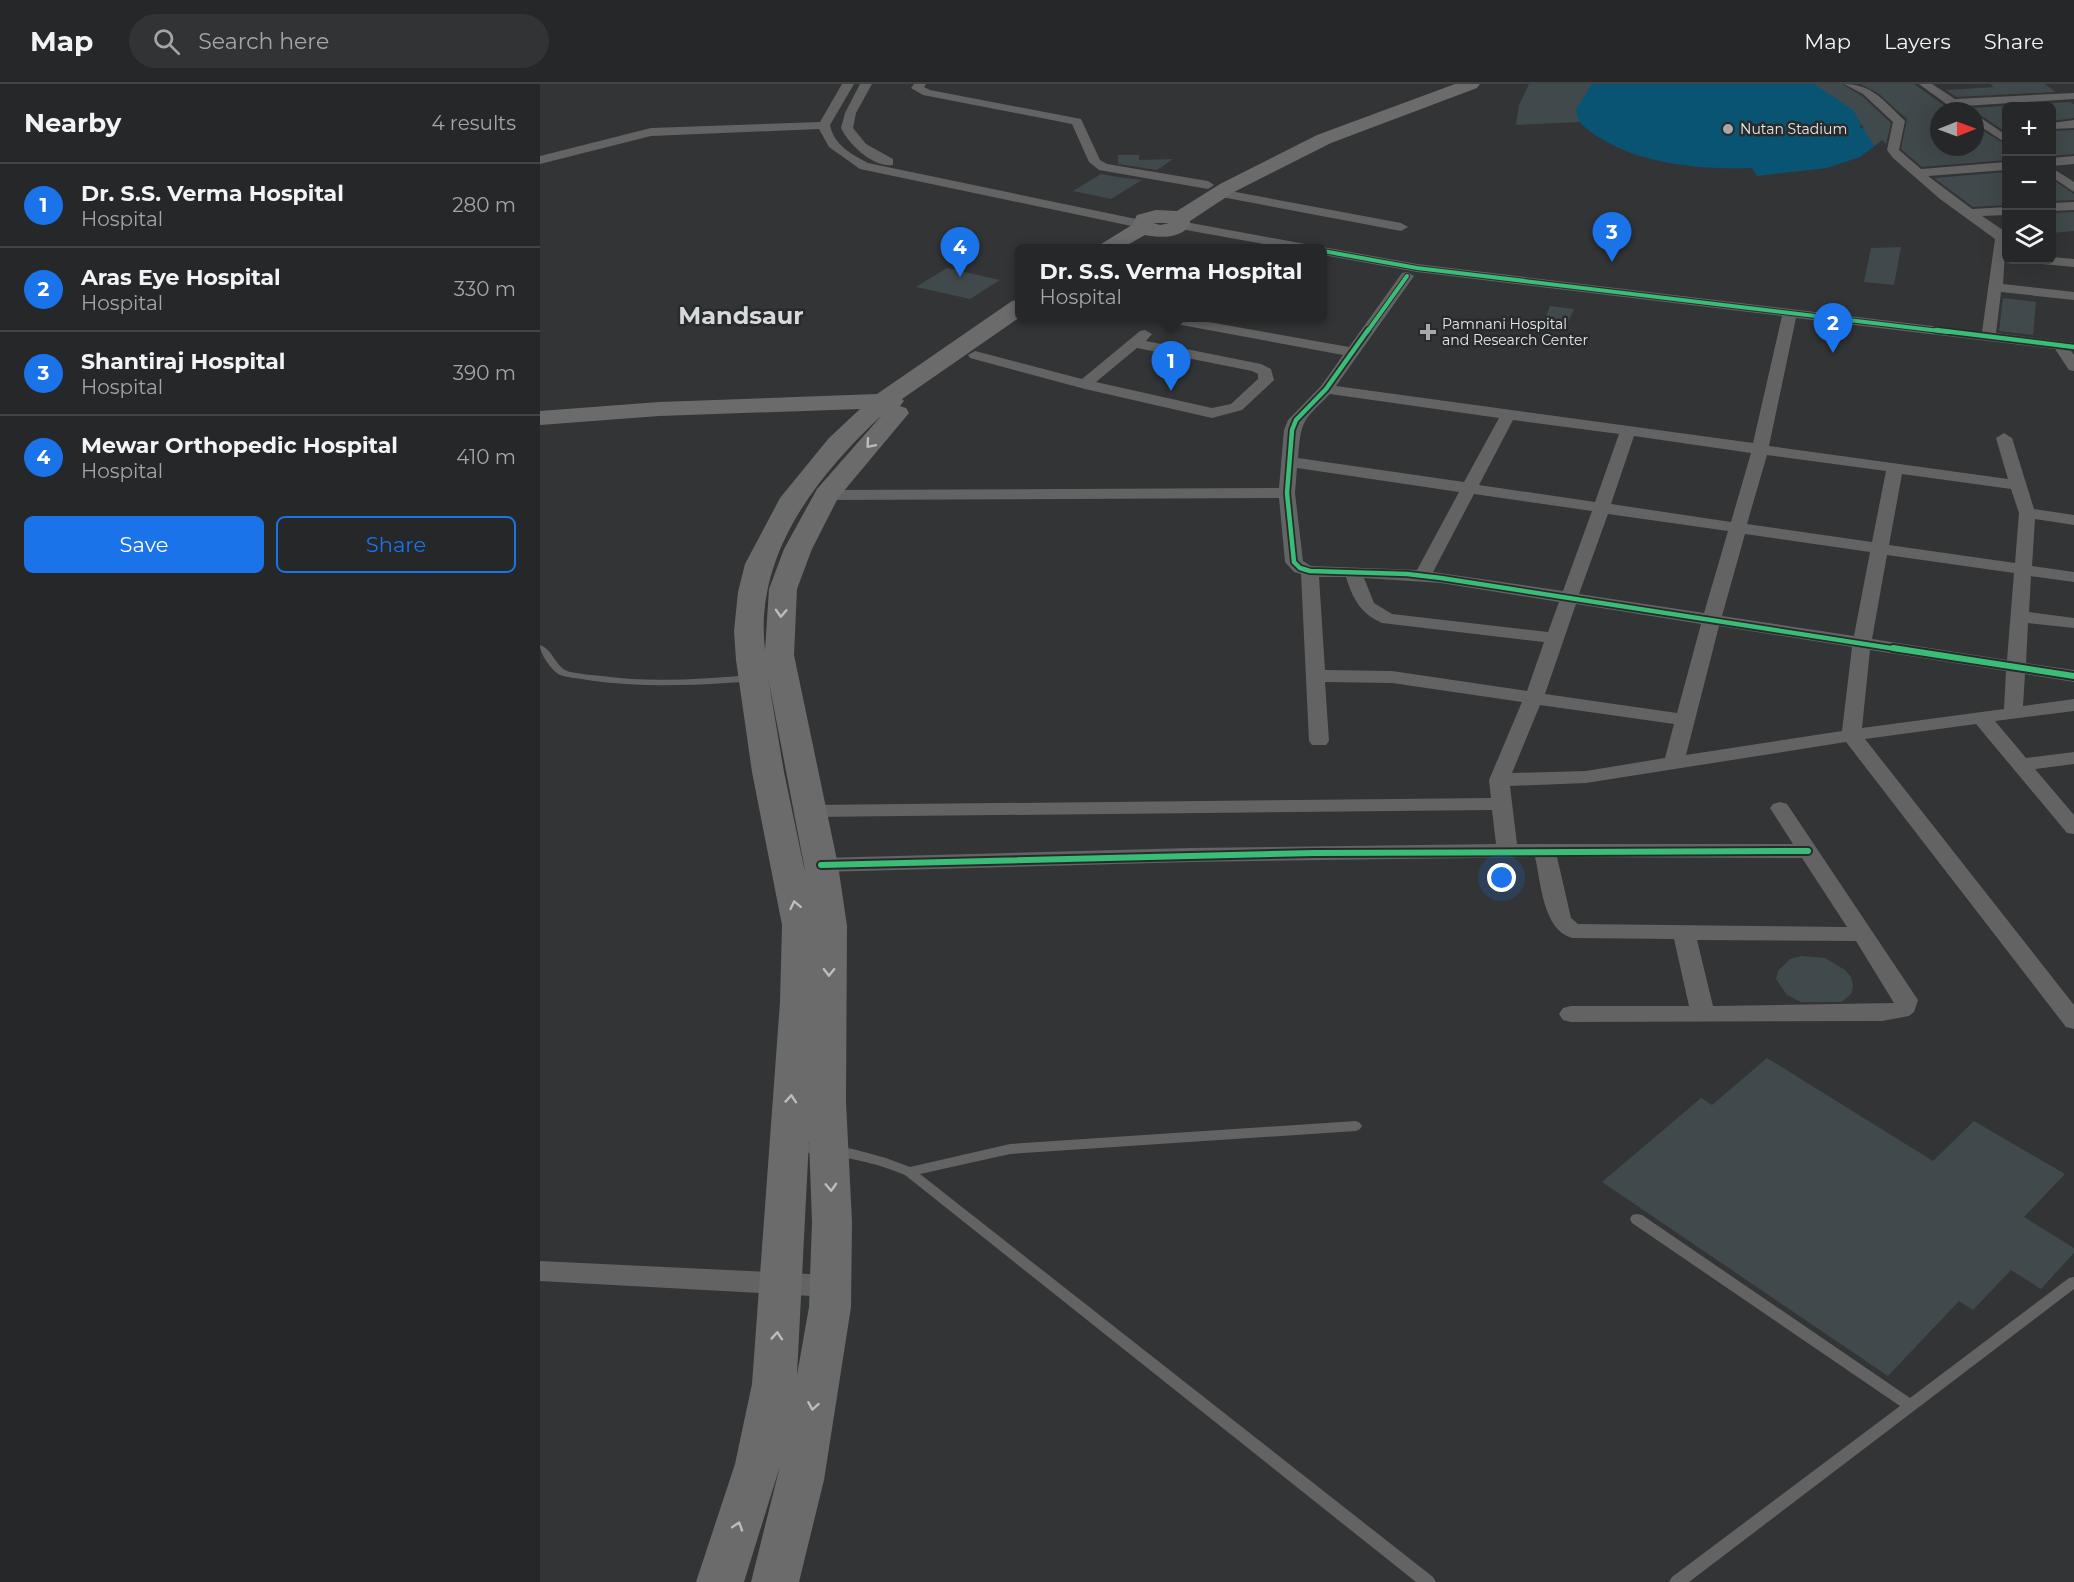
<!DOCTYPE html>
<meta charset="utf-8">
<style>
:root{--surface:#262728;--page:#323334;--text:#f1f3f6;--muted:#a4a5a8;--line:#424445;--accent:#1a73e8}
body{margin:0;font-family:Montserrat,sans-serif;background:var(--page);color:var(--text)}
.controls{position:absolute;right:18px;top:18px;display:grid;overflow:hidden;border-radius:9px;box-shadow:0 6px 24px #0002}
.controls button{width:54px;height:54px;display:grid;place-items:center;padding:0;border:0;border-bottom:2px solid var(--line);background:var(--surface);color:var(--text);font:30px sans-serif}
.compass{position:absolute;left:1390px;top:18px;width:54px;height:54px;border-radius:50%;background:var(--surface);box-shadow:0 6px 24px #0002;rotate:89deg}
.you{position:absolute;left:962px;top:794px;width:21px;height:21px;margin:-15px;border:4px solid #fff;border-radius:50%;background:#1a73e8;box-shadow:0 0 0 9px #1a73e833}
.badge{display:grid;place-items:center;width:39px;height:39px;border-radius:50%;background:var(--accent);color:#fff;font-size:20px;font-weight:700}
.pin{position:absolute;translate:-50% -50px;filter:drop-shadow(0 2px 3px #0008)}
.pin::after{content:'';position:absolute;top:32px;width:21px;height:18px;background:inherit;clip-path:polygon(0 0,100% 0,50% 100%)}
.popup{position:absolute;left:475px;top:160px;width:312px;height:78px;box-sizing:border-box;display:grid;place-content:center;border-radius:9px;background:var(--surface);filter:drop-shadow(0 2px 4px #0005);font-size:20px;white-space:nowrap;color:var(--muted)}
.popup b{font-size:22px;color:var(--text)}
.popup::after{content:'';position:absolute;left:50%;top:100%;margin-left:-12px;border:12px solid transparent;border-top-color:var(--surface)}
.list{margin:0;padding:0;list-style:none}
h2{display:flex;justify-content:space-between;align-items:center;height:78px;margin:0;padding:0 24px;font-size:26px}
h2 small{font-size:20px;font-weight:400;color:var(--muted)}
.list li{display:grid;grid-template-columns:39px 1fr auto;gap:18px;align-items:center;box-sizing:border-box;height:84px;padding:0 24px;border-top:2px solid var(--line)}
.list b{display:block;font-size:22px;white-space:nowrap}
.list p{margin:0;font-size:20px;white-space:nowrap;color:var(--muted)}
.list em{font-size:20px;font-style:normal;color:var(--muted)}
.actions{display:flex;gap:12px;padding:18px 24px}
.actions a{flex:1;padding:14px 0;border:2px solid var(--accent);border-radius:9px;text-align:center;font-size:21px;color:var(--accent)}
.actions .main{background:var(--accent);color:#fff}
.icon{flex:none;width:33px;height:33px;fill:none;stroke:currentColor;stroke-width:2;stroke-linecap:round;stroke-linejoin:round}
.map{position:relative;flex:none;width:1534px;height:1498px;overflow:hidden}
header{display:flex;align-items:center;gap:36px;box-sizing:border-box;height:84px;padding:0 30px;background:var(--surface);border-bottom:2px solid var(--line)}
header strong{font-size:28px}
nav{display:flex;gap:33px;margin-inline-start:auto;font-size:21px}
.search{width:420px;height:54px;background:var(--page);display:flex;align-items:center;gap:15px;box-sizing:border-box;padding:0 21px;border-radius:33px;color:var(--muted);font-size:22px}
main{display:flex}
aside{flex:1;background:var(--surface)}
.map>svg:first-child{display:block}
</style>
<header>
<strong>Map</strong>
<div class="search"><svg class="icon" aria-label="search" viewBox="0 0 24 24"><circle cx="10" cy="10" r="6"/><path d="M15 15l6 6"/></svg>Search here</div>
<nav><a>Map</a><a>Layers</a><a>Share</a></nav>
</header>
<main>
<aside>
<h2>Nearby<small>4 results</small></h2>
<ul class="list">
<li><span class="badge">1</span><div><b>Dr. S.S. Verma Hospital</b><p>Hospital</p></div><em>280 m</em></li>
<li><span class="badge">2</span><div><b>Aras Eye Hospital</b><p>Hospital</p></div><em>330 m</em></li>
<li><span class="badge">3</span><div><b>Shantiraj Hospital</b><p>Hospital</p></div><em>390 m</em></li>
<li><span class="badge">4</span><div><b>Mewar Orthopedic Hospital</b><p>Hospital</p></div><em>410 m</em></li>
</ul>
<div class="actions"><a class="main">Save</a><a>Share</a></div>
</aside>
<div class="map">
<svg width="1534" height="1498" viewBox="0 0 1534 1498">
<rect width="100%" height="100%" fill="#333435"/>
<path fill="#0a5473" d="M 1042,0 L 1285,0 L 1312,11 L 1321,40 L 1320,44 L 1341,46 L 1340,58 L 1320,73 L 1287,84 L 1217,92 L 1212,84 C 1155,86 1082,79 1039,38 L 981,40 L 977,32 L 983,12 Z"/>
<g fill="#40494b">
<path d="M 989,0 L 1052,0 L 1036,25 L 1039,38 L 976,41 L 979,21 Z"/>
<path d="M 1274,0 L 1302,0 L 1322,12 L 1351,39 L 1346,60 L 1342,56 L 1334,62 L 1313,26 Z"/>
<path d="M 1320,0 L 1374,0 L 1412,27 L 1399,27 L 1399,63 L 1435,63 L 1435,42 L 1467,61 L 1467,76 L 1382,83 L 1361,65 L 1367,35 L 1338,9 Z"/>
<path d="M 1450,0 L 1505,0 L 1516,8 L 1416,13 L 1406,6 L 1454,3 Z"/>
<path d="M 1530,18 L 1534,20 L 1534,34 L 1512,37 L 1512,22 L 1467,22 L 1467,49 L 1430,24 Z"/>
<path d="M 1534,46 L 1534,70 L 1512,72 L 1512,47 Z"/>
<path d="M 578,71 L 599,71 L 599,76 L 633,75 L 617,86 L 578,80 Z"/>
<path d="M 1466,88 L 1467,121 L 1433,123 L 1394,94 Z"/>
<path d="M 561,90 L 578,93 L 602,96 L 571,115 L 533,107 Z"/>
<path d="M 1512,95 L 1534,110 L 1534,116 L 1512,117 Z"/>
<path d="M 1534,128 L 1534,147 L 1512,149 L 1512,129 Z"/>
<path d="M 1361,163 L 1354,201 L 1324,198 L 1331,164 Z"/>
<path d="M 407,184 L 460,196 L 430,215 L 376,203 Z"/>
<path d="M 1463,214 L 1496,218 L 1493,251 L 1459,247 Z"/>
<path d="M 1010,222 L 1034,225 L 1025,245 L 1002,242 Z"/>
<path d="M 1261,872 L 1285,874 L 1305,886 L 1311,893 L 1313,902 L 1311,910 L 1302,918 L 1261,918 L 1247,911 L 1236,895 L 1238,887 L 1250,875 Z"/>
<path d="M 1227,974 L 1393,1077 L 1434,1037 L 1525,1090 L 1484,1133 L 1534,1164 L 1534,1169 L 1501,1205 L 1471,1186 L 1433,1226 L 1419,1217 L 1348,1292 L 1062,1098 L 1161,1014 L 1172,1021 Z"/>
</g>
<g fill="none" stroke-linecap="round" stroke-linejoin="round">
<g fill="#636364" fill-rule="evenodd">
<path d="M 0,561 C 14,566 15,584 30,588 C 40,590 51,591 62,592 C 112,599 163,595 213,591 L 218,594 C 210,599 196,598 186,599 C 140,602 93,603 47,596 C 38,594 28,594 20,591 C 11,586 0,570 0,561 Z"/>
<path d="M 816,1037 L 820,1039 L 822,1042 L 820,1045 L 816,1047 L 470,1070 L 380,1090 L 893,1493 L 896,1498 L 876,1498 L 365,1091 C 329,1076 293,1070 254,1068 L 250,1066 L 248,1063 L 250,1060 L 254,1058 L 313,1065 L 346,1074 L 370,1083 L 470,1060 Z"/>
<path d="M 1097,1130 L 1102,1131 L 1370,1314 L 1529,1194 L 1534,1193 L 1534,1205 L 1149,1498 L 1129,1498 L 1132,1493 L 1360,1322 L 1092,1139 L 1090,1135 L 1092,1131 Z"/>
</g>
<g fill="#636364" fill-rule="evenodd">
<path d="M 302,0 L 314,0 L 290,41 C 294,61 311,70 328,79 L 601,136 L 608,140 L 601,144 L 320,85 L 289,63 L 279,45 L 111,52 L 0,80 L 0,72 L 111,44 L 280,38 Z"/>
<path d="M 320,0 L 332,0 L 316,29 L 313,44 L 326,60 L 353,75 L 353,81 C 334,84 309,61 301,44 L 305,29 Z"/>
<path d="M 374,0 L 386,0 L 384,3 L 390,6 L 541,35 L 560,76 L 567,80 L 668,97 L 674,101 L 668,105 L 559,86 L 549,78 L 532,40 L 383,11 L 371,4 Z"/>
<path d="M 1304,0 C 1332,0 1344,17 1363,35 L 1365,37 L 1359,66 L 1381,85 L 1466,78 L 1466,86 L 1388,92 L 1432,125 L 1466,123 L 1466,131 L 1442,132 L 1463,146 L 1466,152 L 1463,200 L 1534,208 L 1534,216 L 1461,208 L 1456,249 L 1534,259 L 1534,267 L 1531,267 L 1534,271 L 1534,287 L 1529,286 L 1515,265 L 1256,234 L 1229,362 L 1468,395 L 1456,354 L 1464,349 L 1472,354 L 1494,425 L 1534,431 L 1534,441 L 1495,435 L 1492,482 L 1534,488 L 1534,498 L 1491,492 L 1489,528 L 1534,534 L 1534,544 L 1488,539 L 1486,579 L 1534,586 L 1534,598 L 1485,590 L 1483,622 L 1534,615 L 1534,627 L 1455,637 L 1486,674 L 1534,668 L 1534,680 L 1495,685 L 1534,731 L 1534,750 L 1527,749 L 1436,640 L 1325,655 L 1534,921 L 1534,945 L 1526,943 L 1306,658 L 1046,699 L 970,702 L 977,760 L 1253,760 L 1230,724 L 1233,720 L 1240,718 L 1247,720 L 1378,916 L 1374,928 L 1369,932 L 1342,937 L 1031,938 L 1023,936 L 1019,930 L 1023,924 L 1031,922 L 1149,922 L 1134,855 L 1032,854 C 1003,846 1001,799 995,773 L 651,778 L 281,788 L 273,786 L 270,781 L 273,776 L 281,774 L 651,764 L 956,760 L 952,726 L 271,733 L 264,731 L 261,727 L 264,723 L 271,721 L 951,714 L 949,696 L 982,618 L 852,599 L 785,598 L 789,657 L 786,661 L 772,661 L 769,657 L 761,490 L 754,488 L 745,478 L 739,414 L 286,416 L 278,411 L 286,406 L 739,404 L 744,346 L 748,336 L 781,302 L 803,271 L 625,238 L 618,234 L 646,234 L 809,263 L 862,189 L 867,188 L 874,192 L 796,302 L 1213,359 L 1242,232 L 877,188 L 783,171 L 783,164 L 778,164 L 783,163 L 877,180 L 1442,248 L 1455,155 L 1400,115 L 1353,74 L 1347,66 L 1353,38 L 1323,10 ZM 790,310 L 959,334 L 924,398 L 758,374 C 761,335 763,337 790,310 ZM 973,336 L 1079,350 L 1055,418 L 939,401 ZM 1094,352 L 1211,369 L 1191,438 L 1071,420 ZM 1227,371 L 1346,387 L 1332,458 L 1207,440 ZM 757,384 L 919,408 L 877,486 L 771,482 L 763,477 L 755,409 ZM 1362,390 L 1471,405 L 1479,429 L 1475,479 L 1349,461 ZM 934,410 L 1052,427 L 1023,507 L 893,488 ZM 1068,430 L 1188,447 L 1164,529 L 1039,510 ZM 1205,450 L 1330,468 L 1314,552 L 1182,532 ZM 1347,471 L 1474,489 L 1467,576 L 1332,555 ZM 779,493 L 806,493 C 813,515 820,529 842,539 L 1004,558 L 987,607 L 852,587 L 785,586 ZM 824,494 L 901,499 L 1019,518 L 1008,548 L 852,530 L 834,519 ZM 1036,520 L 1161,540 L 1137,629 L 1005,610 ZM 1179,542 L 1312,563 L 1302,647 L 1146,671 ZM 1330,566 L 1466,587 L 1464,625 L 1322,644 ZM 1000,621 L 1134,640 L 1125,674 L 1046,687 L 972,689 ZM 1017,773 L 1262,774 L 1307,843 L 1038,840 L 1031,834 ZM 1157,856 L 1316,857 L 1354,919 L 1173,922 Z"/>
<path d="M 1379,0 L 1392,0 L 1415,15 L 1534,9 L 1534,15 L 1424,22 L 1430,27 L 1416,27 Z"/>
<path d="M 1435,30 L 1466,51 L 1466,59 L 1435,39 Z"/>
<path d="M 1534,36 L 1534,44 L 1512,45 L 1512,39 Z"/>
<path d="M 1534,72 L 1534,80 L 1512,82 L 1512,74 Z"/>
<path d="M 1512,84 L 1534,98 L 1534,108 L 1512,93 Z"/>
<path d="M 680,105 L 861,139 L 868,143 L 861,147 L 676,112 L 674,109 L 676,106 Z"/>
<path d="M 1534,118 L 1534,126 L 1512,127 L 1512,119 Z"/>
<path d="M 640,137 L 765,160 L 772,164 L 746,164 L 635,144 L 633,141 Z"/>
<path d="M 1512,173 L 1534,175 L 1534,183 L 1502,180 L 1495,176 L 1512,176 Z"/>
<path d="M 605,246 L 612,250 L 606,257 L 721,280 L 731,285 L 734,296 L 702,326 L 672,334 L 545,305 L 430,274 L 428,271 L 435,267 L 542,295 L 600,247 ZM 597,264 L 712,287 L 718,290 L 718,295 L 691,320 L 672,324 L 556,298 Z"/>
<path d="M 0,1177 L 291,1191 L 301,1195 L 304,1202 L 301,1209 L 291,1213 L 0,1197 Z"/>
</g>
<g fill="#6b6b6c" fill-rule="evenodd">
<path d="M 915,0 L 940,0 L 937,4 L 791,59 L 694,108 L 650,137 L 650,141 C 640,155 620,154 605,151 L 582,164 L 557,164 L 561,160 L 592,141 L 597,131 L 616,126 L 637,127 L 680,100 L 777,51 ZM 613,139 L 629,139 L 620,141 Z"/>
<path d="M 480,215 L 480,233 L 362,315 L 364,317 L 360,322 L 366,324 L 369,329 L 298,414 L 272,465 L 257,505 L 254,571 L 298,781 L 307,842 L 306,1018 L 312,1138 L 311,1223 L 284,1396 L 259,1498 L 211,1498 L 240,1382 L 204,1498 L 156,1498 L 195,1380 L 212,1300 L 240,918 L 242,841 L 212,688 L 196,576 L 194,547 L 198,508 L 205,480 L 240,414 L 289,354 L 320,325 L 119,332 L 0,341 L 0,327 L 119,318 L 337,310 L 472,217 ZM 342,331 L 277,405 L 244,465 L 229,505 L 225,566 C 214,471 276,393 342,331 ZM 228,593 L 264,781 L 265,788 L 244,688 ZM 269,1056 L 272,1138 L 269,1223 L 257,1291 Z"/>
</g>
<g stroke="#282b2c" stroke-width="6">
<g id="cycleway-far2">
<path d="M 783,167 L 877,184 L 1408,248"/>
<path d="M 827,248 L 867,192"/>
</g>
</g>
<g stroke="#282b2c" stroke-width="8">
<g id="cycleway-far1">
<path d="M 828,246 L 786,305 L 756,336 L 752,346 L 747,409 L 754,478 L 760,484 L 770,487 L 867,490 L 901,494 L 1363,566"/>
<path d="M 1396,246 L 1534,263"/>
</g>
</g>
<g stroke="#282b2c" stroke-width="10">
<g id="cycleway">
<path d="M 1353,564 L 1534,592"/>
<path d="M 281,781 L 774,769 L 1268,767"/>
</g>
</g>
<use href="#cycleway-far2" stroke="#3abd76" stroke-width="4"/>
<use href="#cycleway-far1" stroke="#3abd76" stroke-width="4.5"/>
<use href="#cycleway" stroke="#3abd76" stroke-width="6"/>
</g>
<defs><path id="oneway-chevron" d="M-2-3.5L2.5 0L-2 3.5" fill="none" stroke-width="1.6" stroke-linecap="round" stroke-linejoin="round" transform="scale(1.5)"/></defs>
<g stroke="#babcbd">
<use href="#oneway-chevron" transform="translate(330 360) rotate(131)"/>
<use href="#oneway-chevron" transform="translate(241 529) rotate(93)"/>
<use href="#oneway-chevron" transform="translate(255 821) rotate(-102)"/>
<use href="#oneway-chevron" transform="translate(289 888) rotate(91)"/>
<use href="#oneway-chevron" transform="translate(251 1015) rotate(-86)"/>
<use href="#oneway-chevron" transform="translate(291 1103) rotate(88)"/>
<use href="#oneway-chevron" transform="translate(237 1252) rotate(-86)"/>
<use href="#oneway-chevron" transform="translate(273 1322) rotate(100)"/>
<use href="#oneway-chevron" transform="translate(198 1442) rotate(-72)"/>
</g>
<g fill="#a7a8a9" stroke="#282b2c" stroke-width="2">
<circle cx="1188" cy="45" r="6"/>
<path d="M885 239h6v6h6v6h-6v6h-6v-6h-6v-6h6z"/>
</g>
<g text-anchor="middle" stroke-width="5" stroke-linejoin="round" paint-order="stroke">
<g font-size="14" fill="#e5e7e8" stroke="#282b2c" text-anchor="start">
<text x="1200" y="50">Nutan Stadium</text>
<text x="902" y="245">Pamnani Hospital<tspan x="902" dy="16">and Research Center</tspan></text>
</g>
<g font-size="24" font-weight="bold" fill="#d6dadc" stroke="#282b2c">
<text x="201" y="240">Mandsaur</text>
</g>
</g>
</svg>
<div class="controls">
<button>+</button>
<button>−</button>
<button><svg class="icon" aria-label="layers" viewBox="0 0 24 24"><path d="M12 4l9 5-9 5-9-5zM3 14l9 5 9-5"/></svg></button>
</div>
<svg class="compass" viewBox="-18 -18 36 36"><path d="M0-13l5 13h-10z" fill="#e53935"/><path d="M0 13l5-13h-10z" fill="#a4a5a8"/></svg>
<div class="you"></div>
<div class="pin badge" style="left:631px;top:307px">1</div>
<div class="popup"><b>Dr. S.S. Verma Hospital</b>Hospital</div>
<div class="pin badge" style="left:1293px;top:269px">2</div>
<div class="pin badge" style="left:1072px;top:178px">3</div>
<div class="pin badge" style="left:420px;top:193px">4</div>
</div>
</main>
